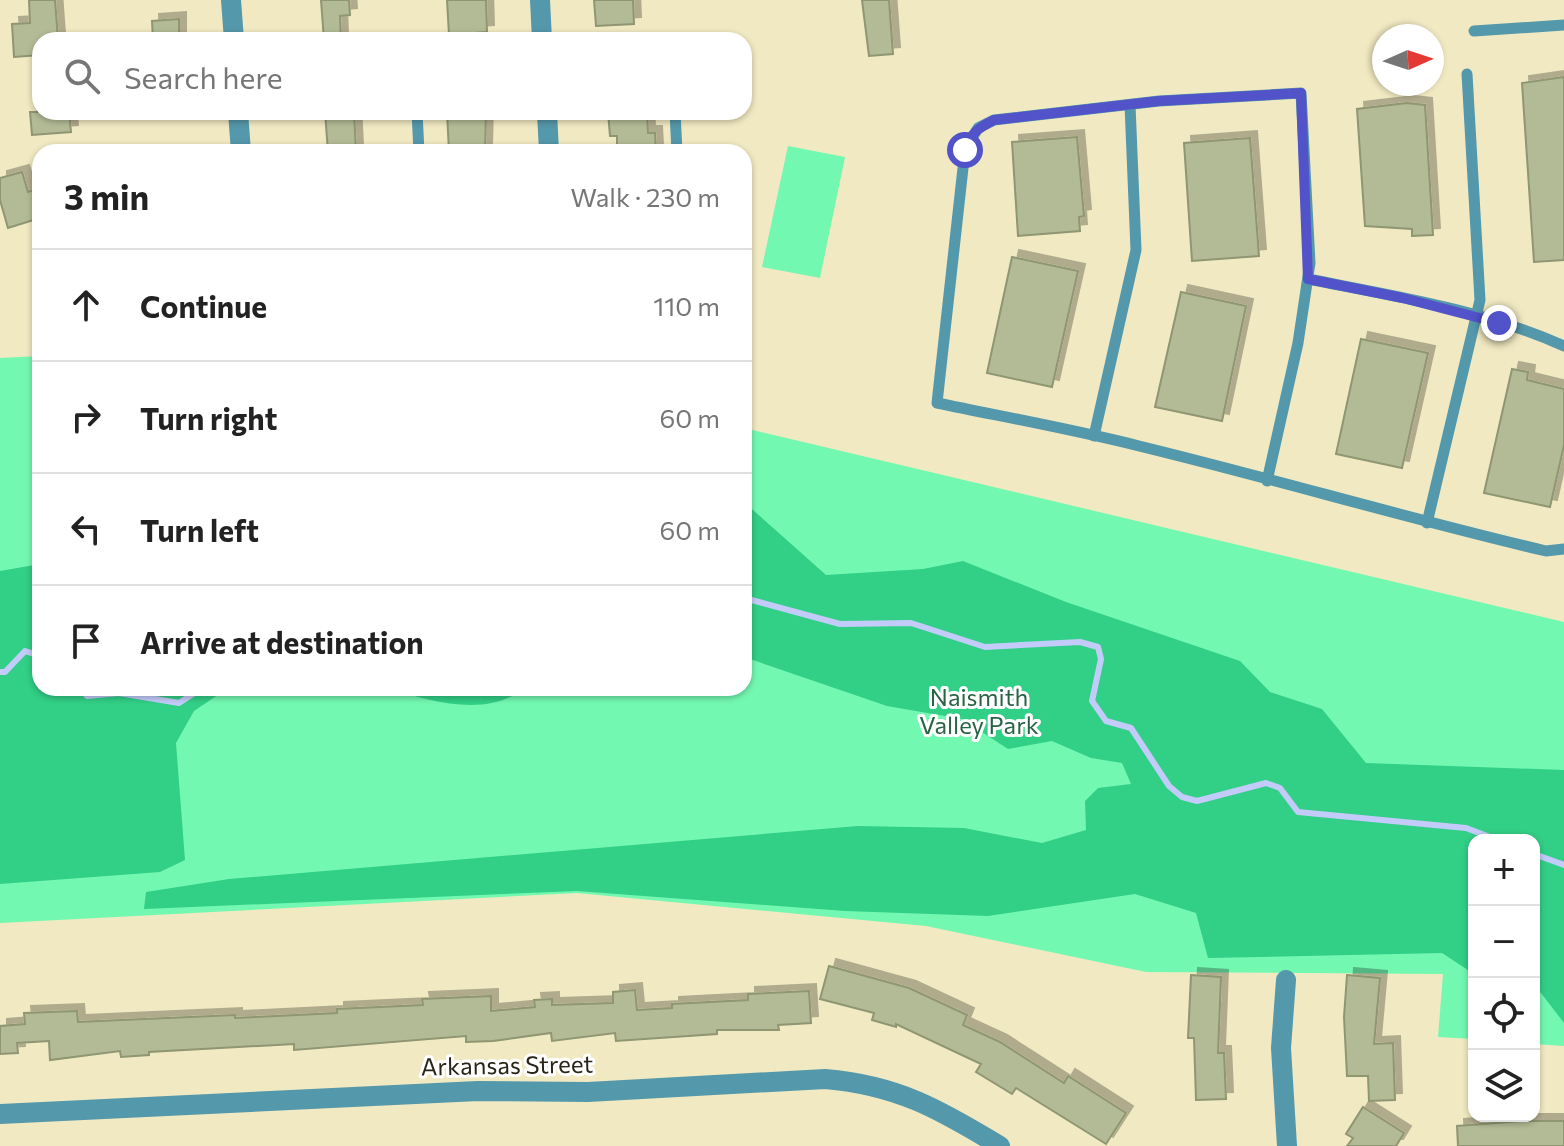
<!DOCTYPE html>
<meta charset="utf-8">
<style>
:root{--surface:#fff;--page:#f2f2f2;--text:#222;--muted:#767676;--line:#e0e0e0}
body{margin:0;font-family:Commissioner,sans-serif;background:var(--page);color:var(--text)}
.controls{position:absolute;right:24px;bottom:24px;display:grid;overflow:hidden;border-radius:16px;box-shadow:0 2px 6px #0004}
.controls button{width:72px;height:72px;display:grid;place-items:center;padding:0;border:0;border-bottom:2px solid var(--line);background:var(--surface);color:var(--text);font:40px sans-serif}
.compass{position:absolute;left:1372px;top:24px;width:72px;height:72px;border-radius:50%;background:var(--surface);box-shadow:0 2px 6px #0004;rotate:87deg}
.stop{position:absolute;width:24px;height:24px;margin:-18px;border:6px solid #5253c9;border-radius:50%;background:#fff}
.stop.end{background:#5253c9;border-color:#fff;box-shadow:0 2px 8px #0008}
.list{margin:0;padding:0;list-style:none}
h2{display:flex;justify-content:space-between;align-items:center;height:104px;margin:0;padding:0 32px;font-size:34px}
h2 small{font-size:26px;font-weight:400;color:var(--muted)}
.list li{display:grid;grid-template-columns:52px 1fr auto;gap:24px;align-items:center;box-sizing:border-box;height:112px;padding:0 32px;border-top:2px solid var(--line)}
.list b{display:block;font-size:30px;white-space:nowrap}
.list em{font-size:26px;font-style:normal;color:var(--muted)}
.icon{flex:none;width:44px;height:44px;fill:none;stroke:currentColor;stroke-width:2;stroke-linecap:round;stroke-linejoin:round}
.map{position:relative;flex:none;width:1564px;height:1146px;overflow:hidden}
.search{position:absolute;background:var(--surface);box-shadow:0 2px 6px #0004;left:32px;top:32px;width:720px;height:88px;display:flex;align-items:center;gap:20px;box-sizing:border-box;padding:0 28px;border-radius:24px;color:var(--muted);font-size:30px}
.panel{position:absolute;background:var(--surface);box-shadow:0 2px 6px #0004;left:32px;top:144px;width:720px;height:552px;border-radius:24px}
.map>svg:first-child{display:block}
</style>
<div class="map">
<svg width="1564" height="1146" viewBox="0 0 1564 1146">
<defs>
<filter id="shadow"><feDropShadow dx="7" dy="-7" stdDeviation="0" flood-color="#0004"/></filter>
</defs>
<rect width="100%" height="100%" fill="#f1e9c2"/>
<g fill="#73f8b1">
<path d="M 788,146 L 845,157 L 820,278 L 762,267 Z"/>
<path d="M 40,356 L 40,688 L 744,688 L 744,428 L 1564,622 L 1564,1046 L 1534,1044 L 1534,840 L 1474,840 L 1474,1039 L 1438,1037 L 1443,974 L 1146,972 L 926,926 L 577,893 L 0,923 L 0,358 Z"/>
</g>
<g fill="#32cf86">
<path d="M 744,502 L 826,575 L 923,569 L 963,561 L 1066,602 L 1240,661 L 1270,692 L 1322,709 L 1366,763 L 1564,770 L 1564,1023 L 1541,993 L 1534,991 L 1534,840 L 1474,840 L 1474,974 L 1442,953 L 1208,958 L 1196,913 L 1135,894 L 988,916 L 845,911 L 577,891 L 144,909 L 146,892 L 229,879 L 858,826 L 964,828 L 1042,843 L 1086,830 L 1085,801 L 1098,788 L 1131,784 L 1122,763 L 1091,758 L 1052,741 L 1008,749 L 962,719 L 887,706 L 744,657 Z"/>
<path d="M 40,564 L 40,688 L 228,688 L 194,711 L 176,743 L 185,860 L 160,872 L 0,884 L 0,571 Z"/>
<path d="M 389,688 L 524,688 C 489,718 430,702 389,688 Z"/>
</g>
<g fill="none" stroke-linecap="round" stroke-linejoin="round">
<g stroke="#c3cbfa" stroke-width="6">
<path d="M 744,598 L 840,624 L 911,623 L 985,647 L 1080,642 L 1098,647 L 1101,659 L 1092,701 L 1106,721 L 1131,728 L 1169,786 L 1182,797 L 1197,801 L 1266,783 L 1280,788 L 1298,812 L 1466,828 L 1498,840"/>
<path d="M 0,672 L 5,672 L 25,651 L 40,656"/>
<path d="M 81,688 L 87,696 L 119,693 L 179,703 L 202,688"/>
<path d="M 1534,854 L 1564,865"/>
</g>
</g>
<g fill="#b3bb96" stroke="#8f9672" stroke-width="2" filter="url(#shadow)">
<path d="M 29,0 L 55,0 L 58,40 L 40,40 L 40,55 L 14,57 L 12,24 L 30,23 Z"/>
<path d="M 321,0 L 349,0 L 350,15 L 340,16 L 341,40 L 324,40 Z"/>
<path d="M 447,0 L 486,0 L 487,32 L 449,35 Z"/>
<path d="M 594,0 L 633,0 L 634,24 L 596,26 Z"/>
<path d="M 862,0 L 889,0 L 893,54 L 869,56 Z"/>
<path d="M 179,19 L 179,40 L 153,40 L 152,21 Z"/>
<path d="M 1564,77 L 1564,260 L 1534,262 L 1522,83 Z"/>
<path d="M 1407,103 L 1425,105 L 1433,235 L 1412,236 L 1412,229 L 1365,226 L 1357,109 Z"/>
<path d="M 30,112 L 69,112 L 71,132 L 32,135 Z"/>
<path d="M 325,112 L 354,112 L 356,152 L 328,152 Z"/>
<path d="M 447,112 L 486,112 L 485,152 L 449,152 Z"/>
<path d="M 608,112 L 647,112 L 648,133 L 655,133 L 656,152 L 617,152 L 617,136 L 610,136 Z"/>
<path d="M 1077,137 L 1084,216 L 1079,217 L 1080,231 L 1018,236 L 1012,142 Z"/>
<path d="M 1250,138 L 1259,256 L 1192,261 L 1184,143 Z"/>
<path d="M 22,172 L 28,192 L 40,188 L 40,218 L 8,228 L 0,200 L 0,178 Z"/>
<path d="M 1012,257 L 1078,271 L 1052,387 L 987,373 Z"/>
<path d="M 1181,292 L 1246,306 L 1222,421 L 1155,407 Z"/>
<path d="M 1361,339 L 1428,353 L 1402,468 L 1336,454 Z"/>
<path d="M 1512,369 L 1528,372 L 1527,380 L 1564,389 L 1564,445 L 1550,507 L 1484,493 Z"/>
<path d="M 829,966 L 909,988 L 967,1015 L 963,1025 L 1000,1042 L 1064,1083 L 1068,1076 L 1126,1113 L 1106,1144 L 1016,1088 L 1012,1094 L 976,1072 L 981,1064 L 896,1024 L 896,1027 L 872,1020 L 874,1013 L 820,999 Z"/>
<path d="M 1191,975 L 1221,977 L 1218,1053 L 1224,1053 L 1226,1099 L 1196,1100 L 1194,1038 L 1188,1038 Z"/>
<path d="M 1347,975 L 1380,978 L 1374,1044 L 1393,1043 L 1395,1100 L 1369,1101 L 1368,1076 L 1347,1076 L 1344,1017 Z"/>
<path d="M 635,990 L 637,1010 L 672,1008 L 672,1004 L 748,1000 L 748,994 L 809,991 L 811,1023 L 778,1025 L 779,1030 L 717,1030 L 717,1034 L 616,1041 L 615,1033 L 552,1041 L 551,1033 L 493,1041 L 466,1042 L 466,1036 L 294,1050 L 294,1044 L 149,1052 L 149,1055 L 121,1057 L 120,1051 L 50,1060 L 49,1041 L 17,1043 L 18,1053 L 0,1054 L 0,1026 L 25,1024 L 24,1013 L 77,1011 L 78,1022 L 235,1015 L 235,1018 L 337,1013 L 337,1009 L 423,1005 L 422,999 L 491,996 L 491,1011 L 535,1007 L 534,1000 L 552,999 L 552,1005 L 613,1003 L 613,992 Z"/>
<path d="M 1363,1107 L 1404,1133 L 1396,1146 L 1347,1146 L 1353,1138 L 1346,1134 Z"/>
<path d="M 1522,1121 L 1564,1121 L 1564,1146 L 1458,1146 L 1457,1126 Z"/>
</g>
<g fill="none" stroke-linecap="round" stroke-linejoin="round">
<g stroke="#5498ab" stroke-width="11">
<path d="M 1474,31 L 1564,25"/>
<path d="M 626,40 L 670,40"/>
<path d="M 417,112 L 419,152"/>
<path d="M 675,112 L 677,152"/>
<path d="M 1308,279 C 1394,296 1484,310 1564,346"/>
<path d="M 1094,436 L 1136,250 L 1130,105"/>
<path d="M 1267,481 L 1298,343 L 1310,263 L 1301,93 L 1159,101 L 994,120 L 978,128 L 965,150 L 937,403 C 1004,417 1072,429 1139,446 C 1275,479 1409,519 1546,551 L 1564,549"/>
<path d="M 1427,523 L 1480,300 L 1467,74"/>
</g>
<g stroke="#5498ab" stroke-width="20">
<path d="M 231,0 L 234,40"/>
<path d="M 540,0 L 542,40"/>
<path d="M 238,112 L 241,152"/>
<path d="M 547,112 L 549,152"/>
<path d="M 1286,980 L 1281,1048 L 1287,1146"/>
<path d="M 0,1114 L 478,1091 L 588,1092 L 825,1079 C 897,1085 939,1109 1000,1146"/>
</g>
</g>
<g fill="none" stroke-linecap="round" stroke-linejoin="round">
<path stroke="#5253c9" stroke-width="10" d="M 965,150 C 971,133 978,128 994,120 L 1159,101 L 1301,93 L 1308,279 L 1403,298 L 1499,323"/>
</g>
<g text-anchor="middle" stroke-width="6" stroke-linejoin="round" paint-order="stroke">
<g font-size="24" fill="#2a6344" stroke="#fff">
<text x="979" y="706">Naismith<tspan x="979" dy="28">Valley Park</tspan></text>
</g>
<g font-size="24" fill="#282516" stroke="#fff">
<text transform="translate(507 1066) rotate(-1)" y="8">Arkansas Street</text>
</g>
</g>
</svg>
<div class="controls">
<button>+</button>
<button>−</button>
<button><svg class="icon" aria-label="locate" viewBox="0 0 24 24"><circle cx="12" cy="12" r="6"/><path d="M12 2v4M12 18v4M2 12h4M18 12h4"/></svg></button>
<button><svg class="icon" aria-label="layers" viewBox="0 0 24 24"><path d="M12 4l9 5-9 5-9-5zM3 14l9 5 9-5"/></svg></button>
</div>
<svg class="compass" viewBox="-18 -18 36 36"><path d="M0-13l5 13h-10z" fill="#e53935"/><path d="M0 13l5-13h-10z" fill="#767676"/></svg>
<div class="stop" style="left:965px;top:150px"></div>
<div class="stop end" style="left:1499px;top:323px"></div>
<div class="search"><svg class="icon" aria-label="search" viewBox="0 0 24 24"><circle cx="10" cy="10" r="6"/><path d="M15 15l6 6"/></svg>Search here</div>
<section class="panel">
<h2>3 min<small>Walk · 230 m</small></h2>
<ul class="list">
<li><svg class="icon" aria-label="ahead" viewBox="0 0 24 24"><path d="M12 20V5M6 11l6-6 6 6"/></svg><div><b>Continue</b></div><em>110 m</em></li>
<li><svg class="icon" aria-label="right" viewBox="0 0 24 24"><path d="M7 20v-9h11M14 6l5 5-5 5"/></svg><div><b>Turn right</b></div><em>60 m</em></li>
<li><svg class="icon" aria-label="left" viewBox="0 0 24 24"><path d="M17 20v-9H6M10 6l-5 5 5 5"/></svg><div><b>Turn left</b></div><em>60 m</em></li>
<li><svg class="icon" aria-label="arrive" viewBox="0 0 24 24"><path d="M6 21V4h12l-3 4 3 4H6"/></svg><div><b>Arrive at destination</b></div></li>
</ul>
</section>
</div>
